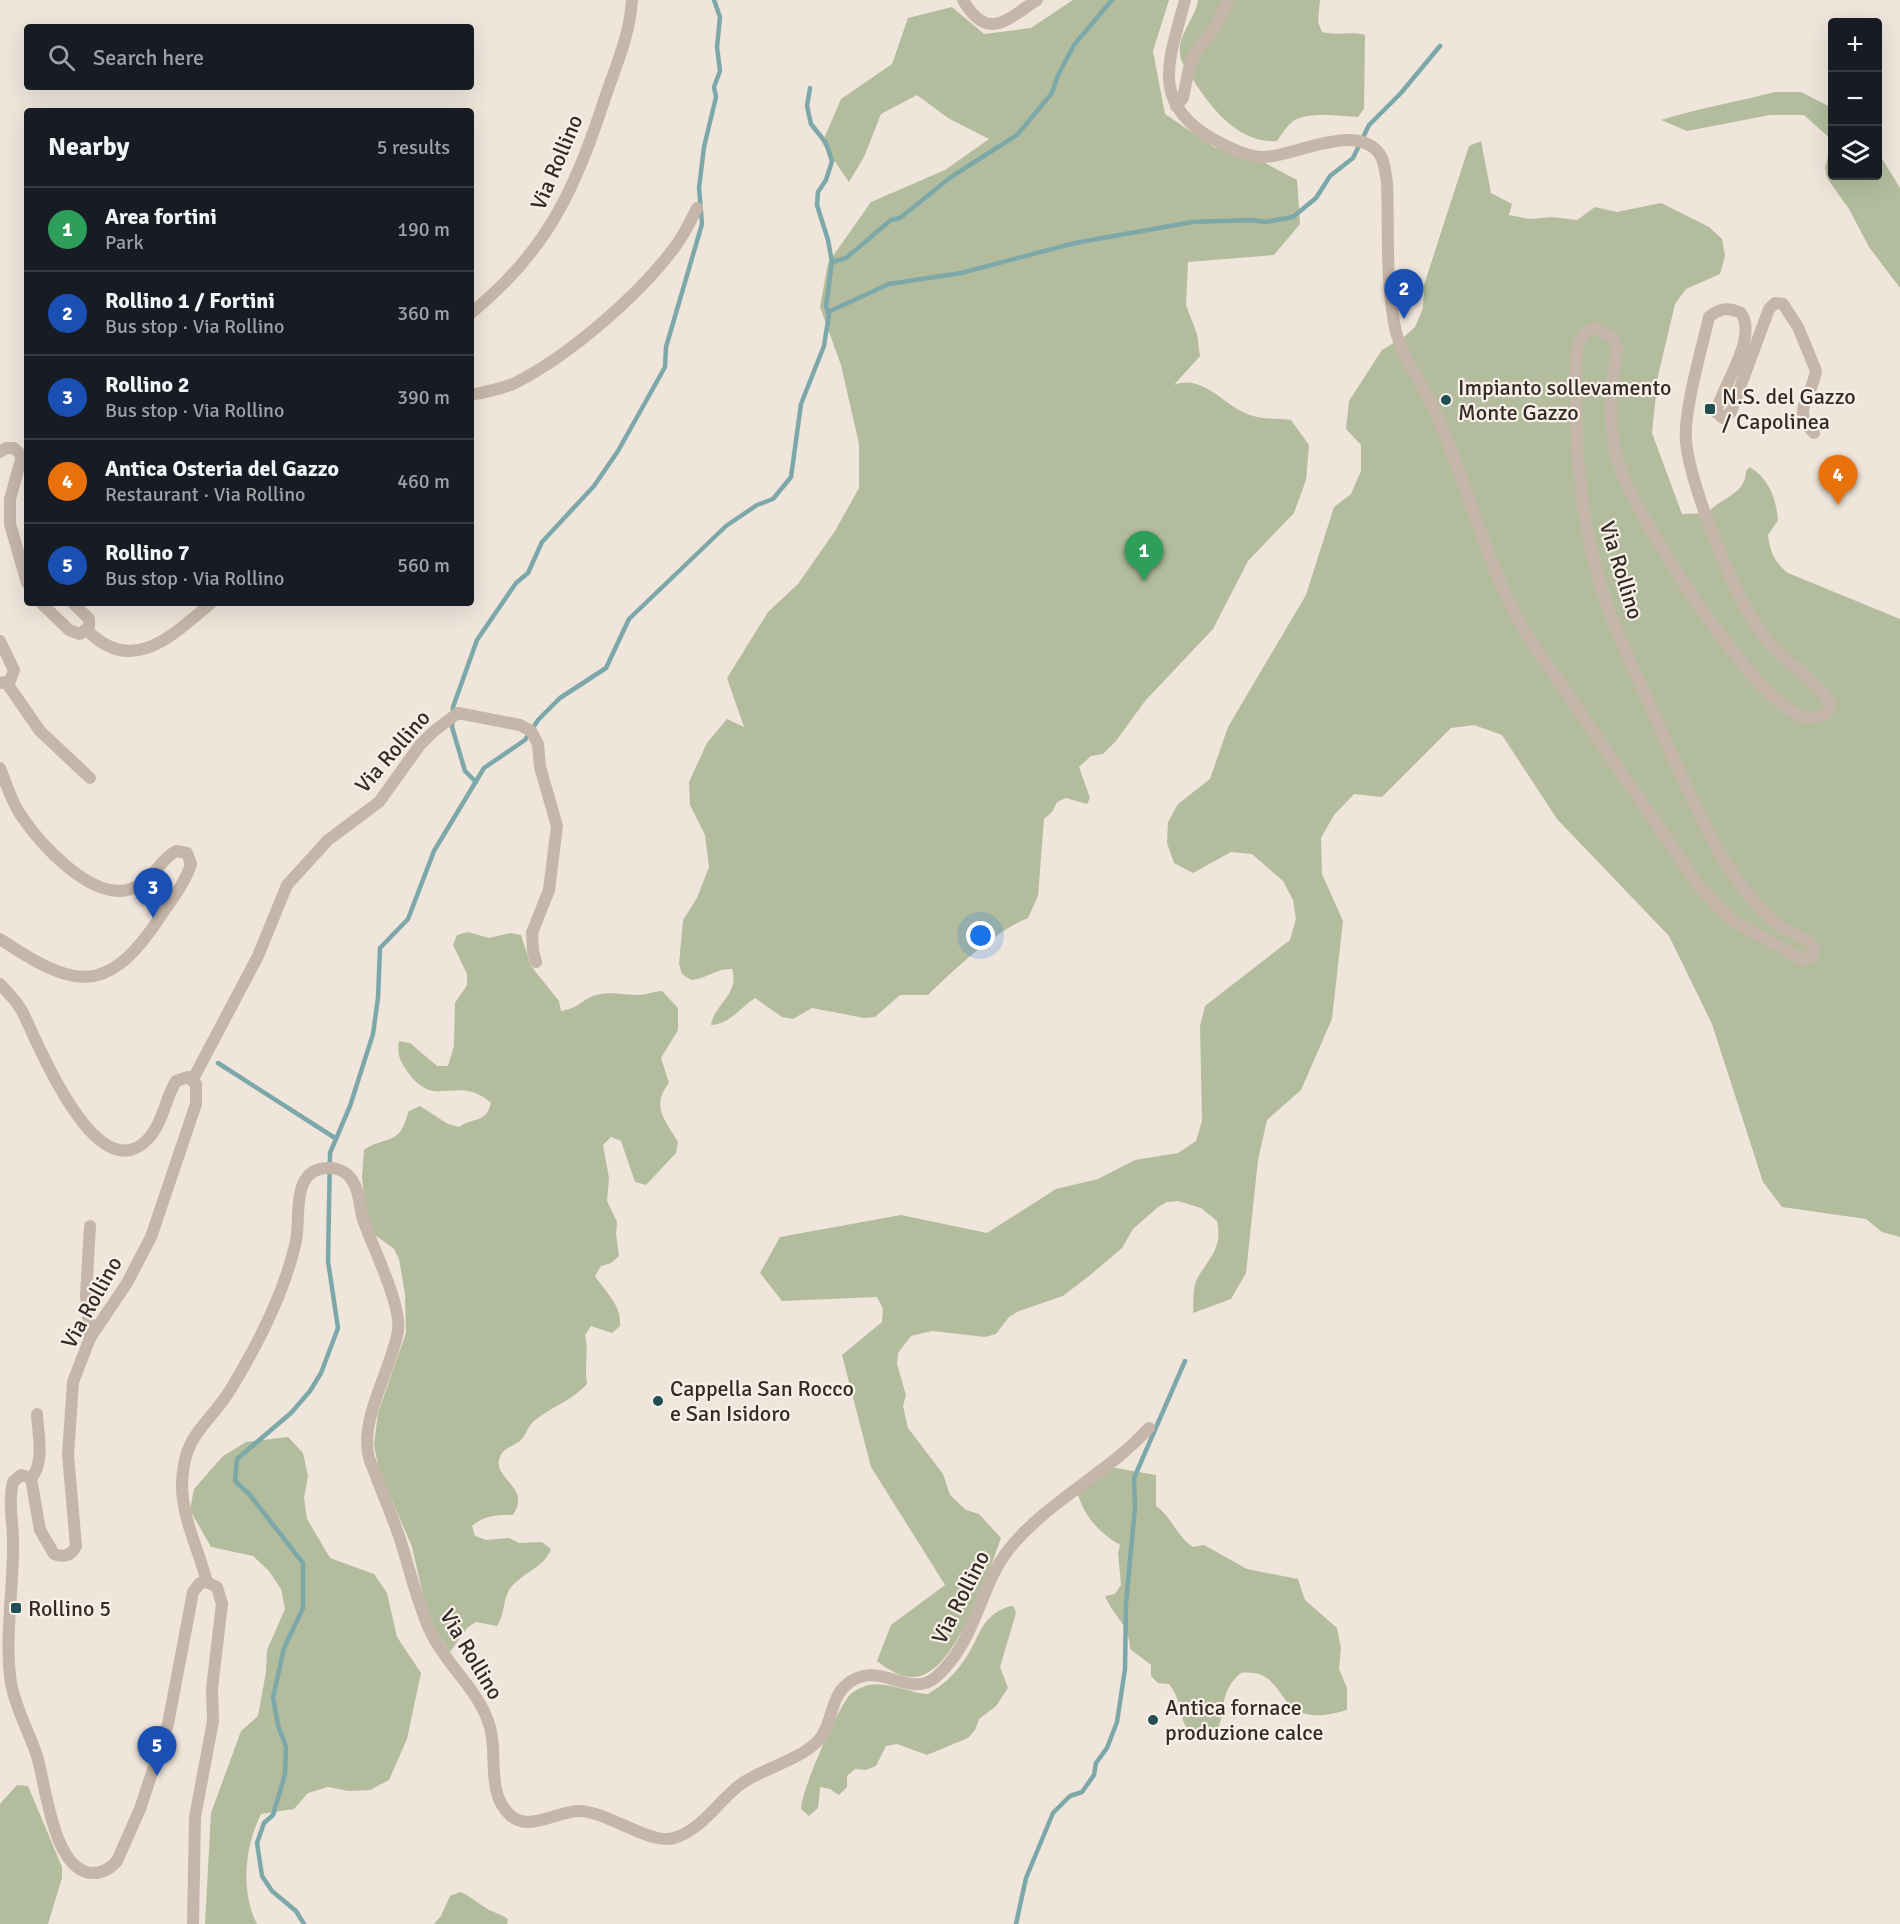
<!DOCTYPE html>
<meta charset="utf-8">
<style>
:root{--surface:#171b24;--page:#20242c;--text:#f1f3f6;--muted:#9ea1a6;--line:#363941;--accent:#2563eb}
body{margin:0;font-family:Signika,sans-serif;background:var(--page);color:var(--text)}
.controls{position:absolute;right:18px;top:18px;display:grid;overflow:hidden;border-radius:6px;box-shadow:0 6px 24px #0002}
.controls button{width:54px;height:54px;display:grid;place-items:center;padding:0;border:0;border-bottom:2px solid var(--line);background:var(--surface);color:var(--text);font:30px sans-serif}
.you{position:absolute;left:981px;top:936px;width:21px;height:21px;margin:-15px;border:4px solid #fff;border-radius:50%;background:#1a73e8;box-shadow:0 0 0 9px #1a73e833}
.badge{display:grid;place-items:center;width:39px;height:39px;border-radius:50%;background:var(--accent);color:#fff;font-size:20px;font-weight:700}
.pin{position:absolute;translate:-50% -50px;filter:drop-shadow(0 2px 3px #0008)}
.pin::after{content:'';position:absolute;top:32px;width:21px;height:18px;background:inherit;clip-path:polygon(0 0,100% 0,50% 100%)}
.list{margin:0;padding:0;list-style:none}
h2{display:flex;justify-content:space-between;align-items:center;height:78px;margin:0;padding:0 24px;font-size:26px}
h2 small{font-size:20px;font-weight:400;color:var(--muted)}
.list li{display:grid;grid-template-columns:39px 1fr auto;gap:18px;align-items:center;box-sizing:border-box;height:84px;padding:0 24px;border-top:2px solid var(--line)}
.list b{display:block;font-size:22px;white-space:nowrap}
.list p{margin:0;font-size:20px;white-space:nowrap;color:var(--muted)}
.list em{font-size:20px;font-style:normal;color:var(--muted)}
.icon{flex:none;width:33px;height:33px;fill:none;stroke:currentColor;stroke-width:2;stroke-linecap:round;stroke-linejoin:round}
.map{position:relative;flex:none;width:1900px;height:1924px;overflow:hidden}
.search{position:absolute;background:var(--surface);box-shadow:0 6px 24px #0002;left:24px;top:24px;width:450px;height:66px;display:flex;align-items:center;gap:15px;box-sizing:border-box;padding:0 21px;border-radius:6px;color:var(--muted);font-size:22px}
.panel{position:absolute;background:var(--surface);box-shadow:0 6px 24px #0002;left:24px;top:108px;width:450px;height:498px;border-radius:6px}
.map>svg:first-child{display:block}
</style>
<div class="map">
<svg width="1900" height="1924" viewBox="0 0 1900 1924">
<rect width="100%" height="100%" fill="#efe5db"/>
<g fill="#b3bd9d">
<path d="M 1073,0 L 1169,0 L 1153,51 L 1165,114 L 1214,147 L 1263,162 L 1297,180 L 1300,224 L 1274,255 L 1188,262 L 1186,305 L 1197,334 L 1200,356 L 1174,385 C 1202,374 1223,404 1245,413 C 1260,420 1275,418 1291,420 L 1309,445 L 1306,480 L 1294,513 L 1248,561 L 1213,629 L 1145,701 L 1116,741 L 1103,754 L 1091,756 L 1079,767 L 1090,798 L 1087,804 L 1066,798 L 1057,802 L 1052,812 L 1044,819 L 1038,896 L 1028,918 C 995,931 954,970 928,995 L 900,995 L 875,1017 L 864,1018 L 812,1008 L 793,1019 L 782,1017 L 755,998 C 740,1008 730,1024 711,1025 C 715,1003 740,994 732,969 C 716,968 706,979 691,980 L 682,974 L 679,964 L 683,920 L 697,898 L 709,867 L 705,835 L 690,805 L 689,782 L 707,743 L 727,719 L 744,727 L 727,678 L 768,612 L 798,584 L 835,531 L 859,488 L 859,444 L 841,365 L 820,307 L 828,263 L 871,202 L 945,170 L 989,139 L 948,118 L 917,95 L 881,114 L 864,157 L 849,182 L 822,143 L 841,99 L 892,64 L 908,18 L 952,7 L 984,34 L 1031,28 Z"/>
<path d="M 1198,0 L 1320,0 L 1318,22 L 1322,32 C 1337,36 1350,31 1365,35 L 1364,109 L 1358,117 C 1340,116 1306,111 1292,122 C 1286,127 1281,135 1277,141 C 1238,144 1210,107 1192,78 C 1187,70 1180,62 1180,52 C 1178,34 1196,18 1198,0 Z"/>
<path d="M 1775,92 L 1801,92 L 1832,108 L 1832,176 L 1878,176 L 1878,152 L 1900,188 L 1900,288 L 1869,247 L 1849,209 L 1827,178 L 1825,168 L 1832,140 L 1804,115 L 1770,115 L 1687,131 L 1661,120 C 1699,108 1737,102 1775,92 Z"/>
<path d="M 1481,141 L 1491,193 L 1512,204 L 1509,215 L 1530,219 L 1552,217 L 1577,220 L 1595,207 L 1617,212 L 1661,203 L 1709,227 L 1722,239 L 1725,256 L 1720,274 L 1686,289 L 1675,304 L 1658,376 L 1652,433 L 1682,514 L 1707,513 C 1721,498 1746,494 1746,471 L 1750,467 C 1769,479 1776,498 1778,520 L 1768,535 C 1770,552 1775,563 1788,573 L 1900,619 L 1900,1237 L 1882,1232 L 1866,1219 L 1782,1207 L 1763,1182 L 1712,1024 L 1669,936 L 1557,819 L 1502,735 L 1474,725 L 1451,728 L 1382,797 L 1354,794 L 1334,815 L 1321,838 L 1322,874 L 1343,921 L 1332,1019 L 1301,1090 L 1267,1120 L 1258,1160 L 1246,1273 L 1231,1299 L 1193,1313 C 1194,1302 1192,1289 1197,1279 C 1209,1257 1223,1249 1217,1221 L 1201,1208 L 1178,1201 L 1167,1202 L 1158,1207 L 1133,1229 L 1122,1248 L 1089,1276 L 1063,1296 L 1019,1311 L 1009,1317 L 996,1334 L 985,1337 L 933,1331 L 923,1333 L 911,1336 L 898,1353 L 897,1364 L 906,1395 L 903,1406 L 908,1428 L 943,1474 L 950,1495 L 966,1510 L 979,1514 L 1001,1538 C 989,1571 955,1676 914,1677 C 898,1677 888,1669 877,1661 L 891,1625 L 945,1585 L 871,1467 L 842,1355 L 882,1322 L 883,1309 L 877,1297 L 782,1301 L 760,1273 L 780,1237 L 901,1215 L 987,1233 L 1056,1189 L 1098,1179 L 1135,1160 L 1178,1153 L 1196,1141 L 1202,1121 L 1200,1026 L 1205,1006 L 1290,940 L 1296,919 L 1293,900 L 1283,881 L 1252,854 L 1231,852 L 1193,873 L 1174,863 L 1167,843 L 1168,822 L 1178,804 L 1210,779 L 1228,727 L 1306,595 L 1334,507 L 1351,494 L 1361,471 L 1361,445 L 1346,429 L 1349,401 L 1382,350 L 1404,337 L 1415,327 L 1423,308 L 1424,285 L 1469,146 Z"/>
<path d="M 468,932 L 489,938 L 510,933 L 521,935 L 531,966 L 559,1001 L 561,1011 C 580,1008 582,999 596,995 C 610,991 624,995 639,995 C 646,995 654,991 662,991 L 678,1008 L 678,1030 L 661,1058 L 669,1083 C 650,1107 666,1121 678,1142 L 676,1153 L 646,1185 L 635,1182 L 621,1141 L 611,1137 L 603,1145 L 609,1178 L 607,1201 L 617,1222 L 616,1234 L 619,1256 L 611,1263 L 601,1266 L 595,1276 C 606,1293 622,1305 620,1326 L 612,1333 L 591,1326 L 585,1335 C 589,1351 584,1367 587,1384 C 573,1400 551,1407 534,1421 C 528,1426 526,1435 521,1440 C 513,1447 504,1447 500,1457 C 491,1479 532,1486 513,1515 C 496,1515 485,1515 472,1526 L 475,1536 L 486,1540 L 509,1538 L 519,1543 L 542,1542 L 551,1549 C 543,1568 526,1571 512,1586 C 502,1597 506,1613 497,1626 L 476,1622 L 467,1628 L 450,1652 L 433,1627 L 426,1608 L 412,1547 L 379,1470 L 374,1445 L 378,1413 L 406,1333 L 405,1294 L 399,1259 L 394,1249 L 371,1232 L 365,1209 L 362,1177 L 364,1150 C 375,1141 391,1142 399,1133 C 404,1128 406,1118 409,1111 L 420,1106 L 448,1124 L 459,1127 C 474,1116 485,1125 491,1103 C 456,1072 434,1114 405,1068 C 399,1059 397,1052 399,1041 L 410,1043 L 437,1066 L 448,1066 L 454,1046 L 455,1003 L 467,985 L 467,974 L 453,945 L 457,935 Z"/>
<path d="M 288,1437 L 303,1453 L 308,1476 L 304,1498 L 307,1519 L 330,1558 L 374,1574 L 387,1593 L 397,1637 L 421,1673 L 407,1739 L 389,1780 L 370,1790 L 349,1791 L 328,1787 L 308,1793 L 294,1809 L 261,1814 C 245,1846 240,1891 257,1924 L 205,1924 L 211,1813 L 241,1731 L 258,1716 L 266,1672 L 267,1650 L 285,1609 L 281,1589 L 269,1571 L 253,1556 L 211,1547 L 190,1510 L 194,1489 L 223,1456 L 246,1442 Z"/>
<path d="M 1110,1467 L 1156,1475 L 1156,1506 C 1172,1517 1177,1537 1193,1547 L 1204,1545 L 1247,1569 L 1298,1579 L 1305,1600 L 1337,1628 L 1341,1648 L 1339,1669 L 1347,1688 L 1347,1710 C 1268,1734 1294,1667 1241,1673 C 1213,1696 1231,1721 1209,1741 C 1172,1731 1188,1707 1169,1684 L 1158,1683 L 1151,1676 L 1151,1665 L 1130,1649 C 1130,1625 1113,1616 1105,1596 L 1115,1594 L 1121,1585 L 1118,1553 L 1120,1545 C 1099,1533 1083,1515 1077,1491 Z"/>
<path d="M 1011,1606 L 1014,1607 L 1016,1613 L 1000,1667 L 1008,1688 L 996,1706 L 979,1719 L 975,1730 L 968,1738 L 927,1755 L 897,1744 L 886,1746 L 876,1766 L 866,1770 L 855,1769 L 847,1776 L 847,1787 L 839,1795 L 830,1789 L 820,1787 L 818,1808 L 809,1816 L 801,1809 C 801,1791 837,1710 849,1696 C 854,1690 862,1687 869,1685 C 888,1681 909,1693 928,1694 C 943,1685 953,1676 963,1662 C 981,1638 979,1615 1011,1606 Z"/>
<path d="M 17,1785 L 28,1786 L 62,1867 L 62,1878 L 48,1924 L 0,1924 L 0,1804 Z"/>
<path d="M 460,1892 C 470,1896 476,1902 486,1908 C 493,1913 500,1913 508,1919 L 507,1924 L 434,1924 L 441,1916 L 450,1896 Z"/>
</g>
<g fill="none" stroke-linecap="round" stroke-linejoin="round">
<g stroke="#7da8a9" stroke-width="4.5">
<path d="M 832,262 L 846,258 L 891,220 L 900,218 L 951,177 L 1017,135 L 1052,93 L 1058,75 L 1074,45 L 1112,0"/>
<path d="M 828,312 L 889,284 L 961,273 L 1075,243 L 1192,222 L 1252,220 L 1265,222 L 1293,217 L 1316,198 L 1330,176 L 1353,158 L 1369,125 L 1401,93 L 1440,46"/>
<path d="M 476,782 L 465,771 L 452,727 L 453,707 L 477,640 L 516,583 L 528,573 L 542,542 L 594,486 L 618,451 L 665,367 L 666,347 L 702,224 L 699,188 L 704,147 L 716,97 L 714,87 L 720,71 L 717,47 L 720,17 L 714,0"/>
<path d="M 218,1063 L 335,1138"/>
<path d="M 304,1924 L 296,1911 L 272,1891 L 262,1876 L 257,1843 L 264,1823 L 273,1815 L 285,1774 L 286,1747 L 278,1725 L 273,1698 L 284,1648 L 303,1608 L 303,1563 L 250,1495 L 235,1481 L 237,1459 L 291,1413 L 310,1391 L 321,1373 L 338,1328 L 328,1261 L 330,1153 L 350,1106 L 373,1034 L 378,998 L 380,948 L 408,919 L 434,851 L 484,768 L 525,740 L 538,720 L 560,698 L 606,668 L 629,619 L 726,526 L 757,505 L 773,499 L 791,477 L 801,404 L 824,346 L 829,314 L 826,306 L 832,262 L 828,240 L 817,205 L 818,192 L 826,180 L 832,161 L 826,143 L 811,124 L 807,106 L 810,88"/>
<path d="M 1016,1924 L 1026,1878 L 1053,1813 L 1070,1796 L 1082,1792 L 1094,1775 L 1096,1763 L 1107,1748 L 1117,1722 L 1125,1669 L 1126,1603 L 1135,1507 L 1134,1478 L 1185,1361"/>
</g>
<g stroke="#c6b5a9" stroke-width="12">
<path d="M 963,0 C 988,43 1007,19 1037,0"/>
<path d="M 1185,0 C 1170,58 1148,102 1213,139 C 1228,147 1247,157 1264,157 C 1295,156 1353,123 1378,152 C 1385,160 1385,172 1387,182 C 1389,232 1385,283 1396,332 C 1403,360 1423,383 1434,409 C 1467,482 1485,562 1525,632 L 1699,886 L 1730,919 L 1803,960 L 1812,957 L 1814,948 C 1805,935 1792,936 1781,927 C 1756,907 1733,877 1718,850 C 1693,805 1673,757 1652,710 C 1636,673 1617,636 1604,597 C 1582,529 1575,459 1576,387 C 1576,367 1571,334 1596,328 L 1613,338 L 1617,349 C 1612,387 1606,424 1618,462 C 1636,518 1747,692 1800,716 C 1808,720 1818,717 1826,714 L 1830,703 C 1811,674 1777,658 1758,628 C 1732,590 1691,487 1686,442 C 1683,412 1702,348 1709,317 C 1720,308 1728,307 1741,313 C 1758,338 1723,384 1716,412 L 1723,418 L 1731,412 L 1769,309 L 1775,303 L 1783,304 L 1798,327 L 1816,371 C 1812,397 1790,411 1814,433"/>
<path d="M 1176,106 L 1183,98 L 1189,68 L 1195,53 L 1216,26 L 1228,0"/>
<path d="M 471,313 C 550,249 576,186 607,92 C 618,61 630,33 632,0"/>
<path d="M 471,395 C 485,392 502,389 515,383 C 569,356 642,293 677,244 C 685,233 691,220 697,208"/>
<path d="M 0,452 L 6,448 L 14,448 L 22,456 L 10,499 L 10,524 L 27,583"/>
<path d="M 41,603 L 69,630 L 80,634 L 89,627 L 89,619 L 73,603"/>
<path d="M 87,630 C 132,677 173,635 211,603"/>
<path d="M 0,641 L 14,670 L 10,681 L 1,683"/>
<path d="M 6,682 L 40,731 L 90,778"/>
<path d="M 0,768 C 6,783 11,800 20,814 C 40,844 92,902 131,889 C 153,882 158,861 176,851 L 187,853 L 191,864 C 185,884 169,903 158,920 C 105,999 71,986 0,939"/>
<path d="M 0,984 C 8,993 18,1002 23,1013 C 38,1043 97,1193 148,1139 C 163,1123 165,1099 176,1081 L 188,1077 L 196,1084 L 196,1104 L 151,1237 L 127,1283 L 90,1338 L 73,1382 L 68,1455 L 76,1546 C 72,1555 64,1558 54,1554 L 40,1530 L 31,1478 L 21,1475 L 13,1482 C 8,1501 13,1521 13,1541 C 14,1587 4,1638 11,1683 C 15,1707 29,1732 37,1756 C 46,1785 53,1872 93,1873 C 103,1873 111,1868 117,1861 L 140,1809 L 168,1724 L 193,1592 L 200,1583 L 207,1582 L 217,1587 L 222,1604 L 212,1688 L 213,1721 L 195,1817 L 193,1924"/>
<path d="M 193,1079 L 258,956 L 287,885 L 328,840 L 379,802 L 420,745 L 434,731 L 458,713 L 520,725 L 531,731 L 538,744 L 540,767 L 557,826 L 549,890 L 532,933 L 533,951 L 536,962"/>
<path d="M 90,1226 L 86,1296 L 90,1338"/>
<path d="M 31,1478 C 45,1464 38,1433 37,1414"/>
<path d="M 207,1582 C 199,1550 182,1519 182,1485 C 183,1432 209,1426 232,1387 C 258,1344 285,1291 296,1241 C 301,1216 290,1168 329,1168 C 338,1168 347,1172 352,1180 C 360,1191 359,1207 363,1219 C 372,1246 402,1305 398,1331 C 391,1371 359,1419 369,1458 C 379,1485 391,1512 400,1539 C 410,1570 417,1603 431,1633 C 447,1666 480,1691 490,1727 C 498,1756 486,1793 510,1815 C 528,1833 559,1810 580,1811 C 608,1812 650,1845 674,1838 C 702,1830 719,1800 741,1784 C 764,1768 797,1761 817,1742 C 832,1727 830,1701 844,1687 C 876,1655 909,1701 936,1677 C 977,1641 979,1587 1009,1549 C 1049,1500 1107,1474 1149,1428"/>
</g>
</g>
<g fill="#224f51" stroke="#f7f0e7" stroke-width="2">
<circle cx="1446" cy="400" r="6"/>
<rect x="1704" y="403" width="12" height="12" rx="3"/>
<circle cx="658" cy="1401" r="6"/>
<rect x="10" y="1602" width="12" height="12" rx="3"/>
<circle cx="1153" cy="1720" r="6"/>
</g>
<g text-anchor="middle" stroke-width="4.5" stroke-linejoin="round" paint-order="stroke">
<g font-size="22" fill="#342b28" stroke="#f7f0e7">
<text transform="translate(556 162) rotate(-67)" y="8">Via Rollino</text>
<text transform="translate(1622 570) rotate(73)" y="8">Via Rollino</text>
<text transform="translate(392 751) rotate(-49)" y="8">Via Rollino</text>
<text transform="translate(91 1302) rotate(-61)" y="8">Via Rollino</text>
<text transform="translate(960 1597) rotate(-63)" y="8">Via Rollino</text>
<text transform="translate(472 1654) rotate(59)" y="8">Via Rollino</text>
</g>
<g font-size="22" fill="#342b28" stroke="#f7f0e7" text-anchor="start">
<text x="1458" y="395">Impianto sollevamento<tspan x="1458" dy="25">Monte Gazzo</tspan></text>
<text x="1722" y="404">N.S. del Gazzo<tspan x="1722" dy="25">/ Capolinea</tspan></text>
<text x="670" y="1396">Cappella San Rocco<tspan x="670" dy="25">e San Isidoro</tspan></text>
<text x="28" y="1616">Rollino 5</text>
<text x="1165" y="1715">Antica fornace<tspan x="1165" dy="25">produzione calce</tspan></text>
</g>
</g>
</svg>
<div class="controls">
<button>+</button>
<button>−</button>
<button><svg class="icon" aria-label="layers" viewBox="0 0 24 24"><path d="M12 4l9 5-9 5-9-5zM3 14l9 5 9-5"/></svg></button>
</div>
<div class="you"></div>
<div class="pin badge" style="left:1144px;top:581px;background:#2e9e5b">1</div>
<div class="pin badge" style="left:1404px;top:319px;background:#1a4fb4">2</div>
<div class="pin badge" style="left:153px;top:918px;background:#1a4fb4">3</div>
<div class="pin badge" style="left:1838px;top:505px;background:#e8710a">4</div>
<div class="pin badge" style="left:157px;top:1776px;background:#1a4fb4">5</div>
<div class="search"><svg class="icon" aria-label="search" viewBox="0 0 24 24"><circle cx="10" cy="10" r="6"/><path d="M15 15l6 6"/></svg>Search here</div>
<section class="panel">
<h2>Nearby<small>5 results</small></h2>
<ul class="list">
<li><span class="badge" style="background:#2e9e5b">1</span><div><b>Area fortini</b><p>Park</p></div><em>190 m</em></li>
<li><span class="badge" style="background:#1a4fb4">2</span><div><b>Rollino 1 / Fortini</b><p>Bus stop · Via Rollino</p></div><em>360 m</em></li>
<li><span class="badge" style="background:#1a4fb4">3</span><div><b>Rollino 2</b><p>Bus stop · Via Rollino</p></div><em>390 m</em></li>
<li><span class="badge" style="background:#e8710a">4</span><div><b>Antica Osteria del Gazzo</b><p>Restaurant · Via Rollino</p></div><em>460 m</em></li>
<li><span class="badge" style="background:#1a4fb4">5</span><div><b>Rollino 7</b><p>Bus stop · Via Rollino</p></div><em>560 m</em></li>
</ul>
</section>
</div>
